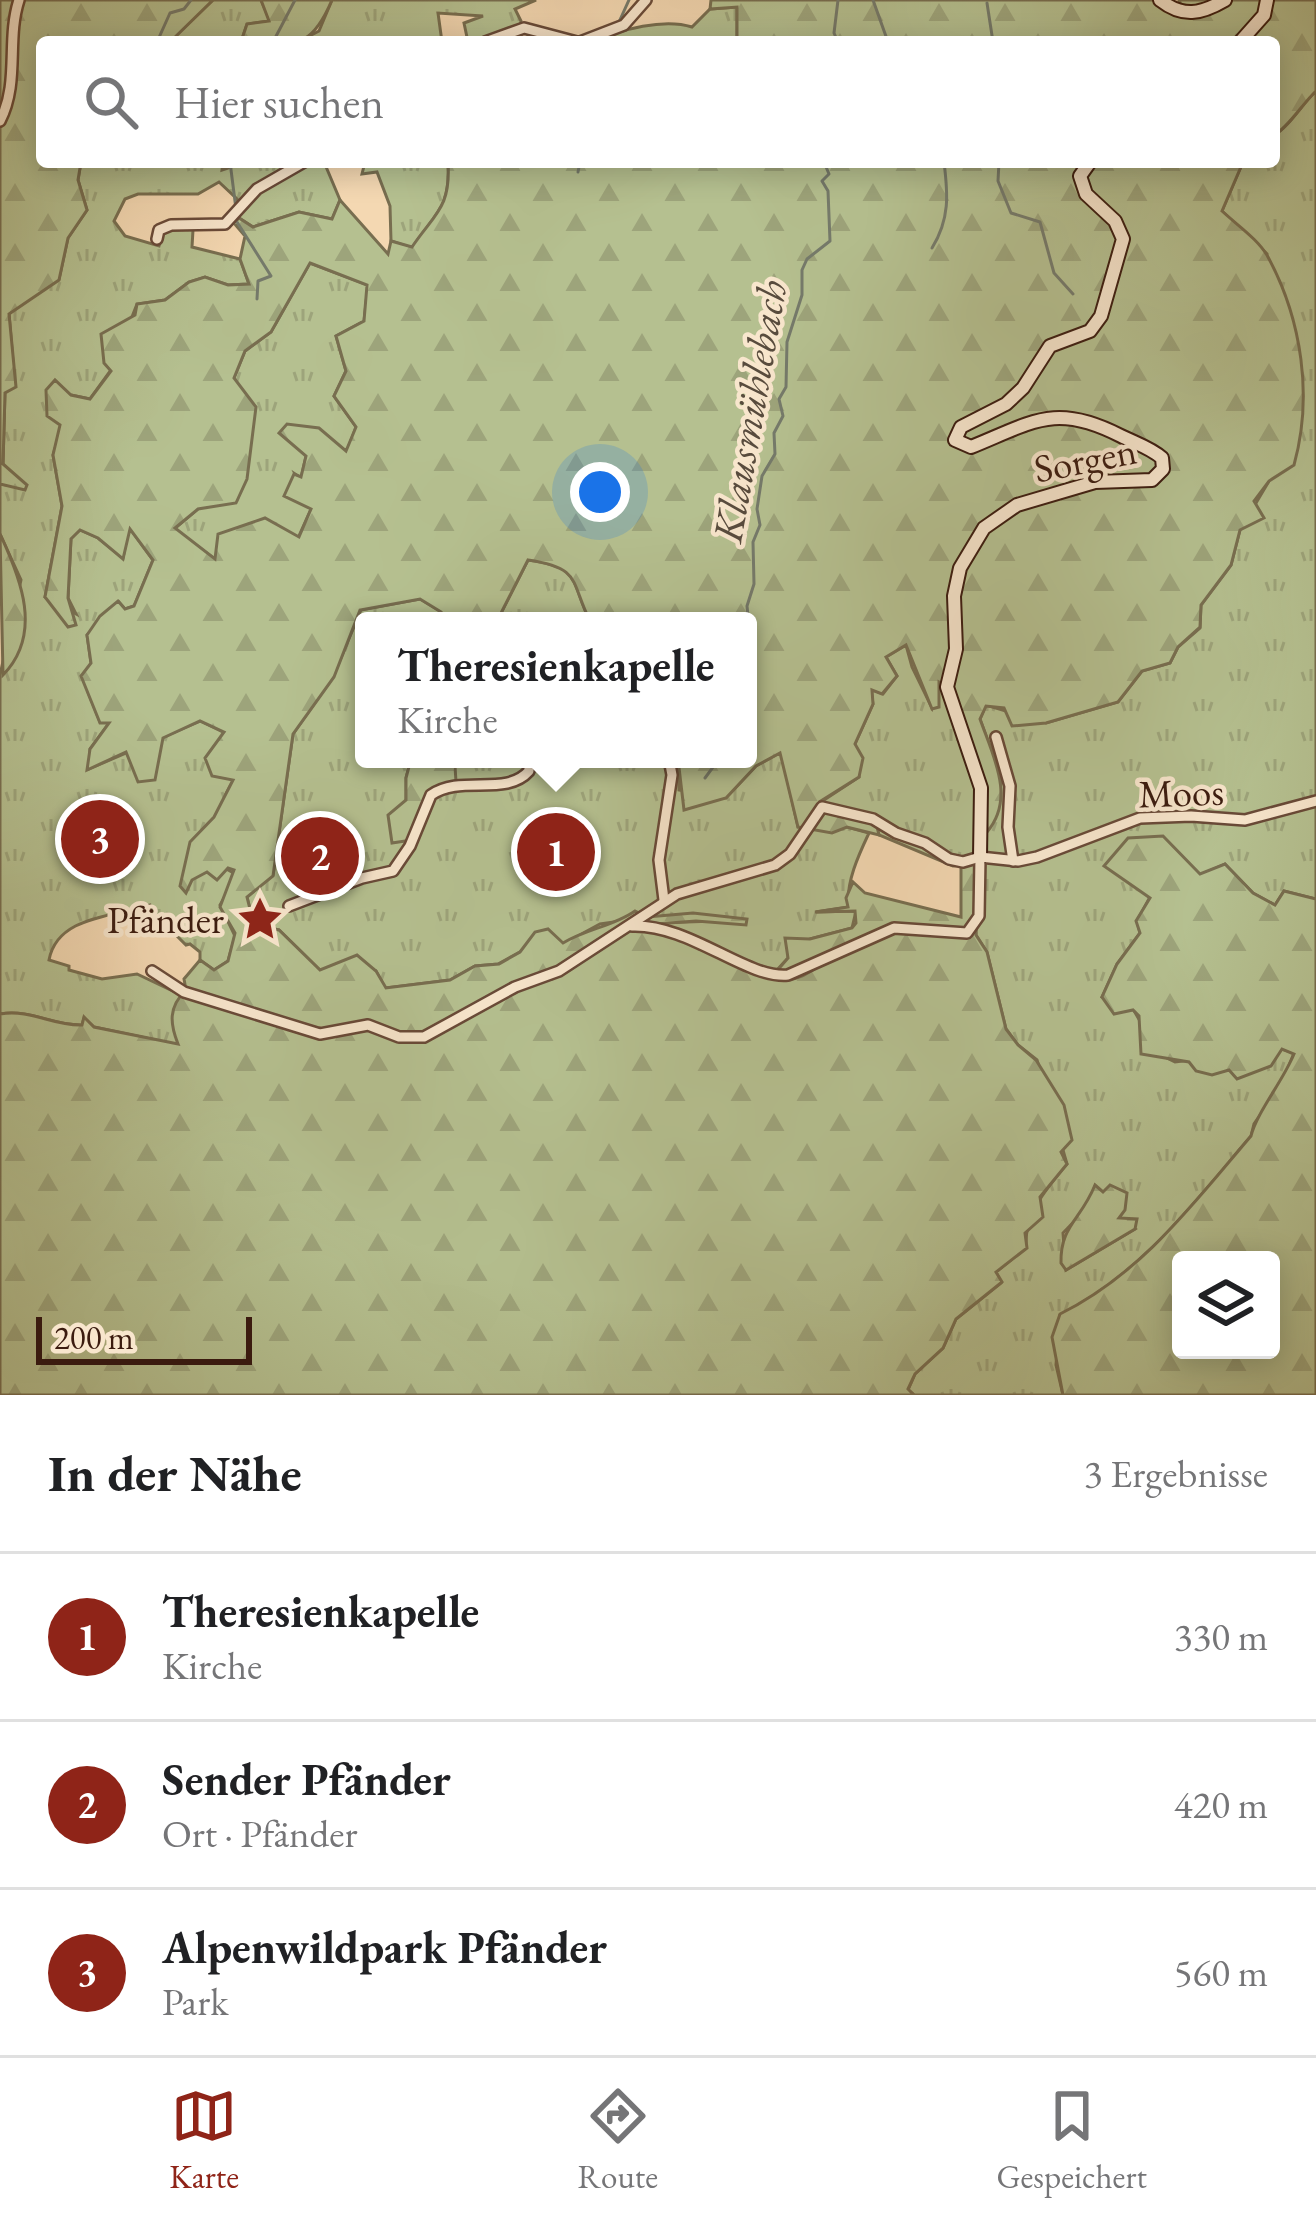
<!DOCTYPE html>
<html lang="de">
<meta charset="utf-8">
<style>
:root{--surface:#fff;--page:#f6f6f6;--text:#202124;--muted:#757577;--line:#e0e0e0;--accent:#8f2418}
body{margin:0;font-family:"EB Garamond",serif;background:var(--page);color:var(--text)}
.controls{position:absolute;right:36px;bottom:36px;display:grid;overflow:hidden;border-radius:12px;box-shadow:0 6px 30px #0003}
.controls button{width:108px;height:108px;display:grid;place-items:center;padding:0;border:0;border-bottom:3px solid var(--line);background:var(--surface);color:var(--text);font:60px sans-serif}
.scale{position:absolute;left:36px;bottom:30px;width:216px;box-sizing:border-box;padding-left:12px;border:6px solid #3b1b0f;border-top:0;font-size:33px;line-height:42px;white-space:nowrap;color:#3b1b0f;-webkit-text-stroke:9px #f8e6cd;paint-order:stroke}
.you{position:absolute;left:600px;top:492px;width:42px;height:42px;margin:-30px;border:9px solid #fff;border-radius:50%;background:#1a73e8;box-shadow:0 0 0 18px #1a73e833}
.badge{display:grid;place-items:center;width:78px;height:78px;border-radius:50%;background:var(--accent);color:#fff;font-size:39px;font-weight:700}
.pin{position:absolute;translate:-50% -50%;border:6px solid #fff;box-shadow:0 3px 12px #0006}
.popup{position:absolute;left:355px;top:612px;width:402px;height:156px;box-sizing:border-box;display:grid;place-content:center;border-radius:12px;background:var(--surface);filter:drop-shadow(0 3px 9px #0005);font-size:39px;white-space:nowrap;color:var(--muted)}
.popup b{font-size:45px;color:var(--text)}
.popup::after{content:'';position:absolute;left:50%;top:100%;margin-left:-24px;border:24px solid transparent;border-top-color:var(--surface)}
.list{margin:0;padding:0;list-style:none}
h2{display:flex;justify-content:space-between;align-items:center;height:156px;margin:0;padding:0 48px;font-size:51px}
h2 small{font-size:39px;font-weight:400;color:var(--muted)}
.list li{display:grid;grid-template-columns:78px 1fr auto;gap:36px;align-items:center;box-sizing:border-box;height:168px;padding:0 48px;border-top:3px solid var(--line)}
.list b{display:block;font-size:45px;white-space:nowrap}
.list p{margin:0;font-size:39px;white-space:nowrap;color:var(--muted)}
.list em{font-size:39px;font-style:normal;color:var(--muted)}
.icon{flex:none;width:66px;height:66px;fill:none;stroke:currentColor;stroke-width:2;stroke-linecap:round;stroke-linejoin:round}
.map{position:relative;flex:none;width:1316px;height:1395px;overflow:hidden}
.search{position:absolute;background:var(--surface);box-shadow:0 6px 30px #0003;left:36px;right:36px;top:36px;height:132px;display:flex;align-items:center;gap:30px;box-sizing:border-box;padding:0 42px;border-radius:12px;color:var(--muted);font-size:45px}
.sheet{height:660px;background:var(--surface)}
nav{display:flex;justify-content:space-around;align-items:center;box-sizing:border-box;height:168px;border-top:3px solid var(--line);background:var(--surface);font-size:33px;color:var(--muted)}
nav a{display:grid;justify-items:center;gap:6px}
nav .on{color:var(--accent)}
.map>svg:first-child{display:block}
</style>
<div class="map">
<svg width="1316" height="1395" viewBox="0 0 1316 1395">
<defs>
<pattern id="grass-tufts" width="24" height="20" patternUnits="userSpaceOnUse" patternTransform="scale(3)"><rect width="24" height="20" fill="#b5c090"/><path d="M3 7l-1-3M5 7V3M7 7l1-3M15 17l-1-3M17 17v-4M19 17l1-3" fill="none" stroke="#9da47b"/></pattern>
<pattern id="forest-firs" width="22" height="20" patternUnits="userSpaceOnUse" patternTransform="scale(3)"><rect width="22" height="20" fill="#b5c090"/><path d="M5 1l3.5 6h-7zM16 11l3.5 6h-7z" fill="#9da47b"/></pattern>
</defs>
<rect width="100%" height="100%" fill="#f4d8b2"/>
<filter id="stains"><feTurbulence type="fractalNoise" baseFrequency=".00167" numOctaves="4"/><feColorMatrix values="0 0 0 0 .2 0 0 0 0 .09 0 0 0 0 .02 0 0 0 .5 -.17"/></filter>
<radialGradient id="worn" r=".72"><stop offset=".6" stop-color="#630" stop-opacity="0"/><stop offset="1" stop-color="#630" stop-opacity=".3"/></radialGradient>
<g fill="url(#grass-tufts)" stroke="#786e50" stroke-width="3" fill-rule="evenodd">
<path d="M 213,0 L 261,0 L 270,21 L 247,24 L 241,42 L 159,42 L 171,40 Z"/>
<path d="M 332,0 L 536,0 L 515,9 L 521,21 L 519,34 L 523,42 L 468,42 L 464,23 L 483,16 L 438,13 L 442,42 L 298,42 L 319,31 Z"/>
<path d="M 737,7 L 737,42 L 595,42 C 621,29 664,18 692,27 L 710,9 Z"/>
<path d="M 1316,91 L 1316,899 L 1284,891 L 1275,905 L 1253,893 L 1225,864 L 1150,897 L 1137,921 L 1140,933 L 1117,964 L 1102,997 L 1133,1009 L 1159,1054 L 1175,1062 L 1282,1049 L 1294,1053 L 1281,1085 L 1254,1124 L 1251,1136 C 1193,1204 1141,1274 1060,1315 L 1056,1365 L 1063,1395 L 914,1395 L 908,1390 L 915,1374 L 943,1348 L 956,1319 L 1001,1283 L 996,1272 L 1026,1248 C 1024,1214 1046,1189 1067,1164 L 1037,1060 L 1018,1045 L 1006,1029 L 987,952 L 976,935 L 975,864 L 953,866 L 879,835 L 875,823 L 839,816 L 821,802 L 859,777 L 855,744 L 873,704 L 871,689 L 883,694 L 897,676 L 886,657 L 906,645 L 912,667 L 932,708 L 939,681 L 951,688 L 985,786 L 987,830 L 1002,780 L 980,719 L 986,705 L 1046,723 L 1118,702 L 1142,671 L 1170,663 L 1178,647 L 1200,628 L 1201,605 L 1231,565 L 1240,530 L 1269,481 L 1267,254 L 1222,211 L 1243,162 L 1274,162 L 1274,135 C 1287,129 1303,103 1316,91 ZM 1095,1186 L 1118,1218 L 1135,1229 L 1066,1270 L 1063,1233 L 1086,1209 Z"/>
<path d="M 81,162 L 223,162 L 222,170 L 246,162 L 324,162 L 340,200 L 332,219 L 299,212 L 253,227 L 239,218 L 237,199 L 219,182 L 198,194 L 138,194 L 125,199 L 114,221 L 125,236 L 159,246 L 163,231 L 177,227 L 193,230 L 192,247 L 240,259 L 249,284 L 228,285 L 205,277 L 189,282 L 165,300 L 137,304 L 111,370 L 90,399 L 71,395 L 53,455 L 62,506 L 45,597 L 76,614 L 68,598 L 71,538 L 80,530 L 98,538 L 123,558 L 129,527 L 153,560 L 134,606 L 125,609 L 119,602 L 87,635 L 91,663 L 88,692 L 100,722 L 110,722 L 90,749 L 89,769 L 200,721 L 225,733 L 234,779 L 226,794 L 221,866 L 237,875 L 220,905 L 235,936 L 228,961 L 214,970 L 200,960 L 200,952 L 190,944 L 186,945 L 162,921 L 156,924 L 150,905 C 110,917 57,917 49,960 L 69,966 L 69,970 L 102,979 L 137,974 L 181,995 L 179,1045 L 94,1027 L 84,1018 L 82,1025 C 52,1026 32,1009 0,1014 L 0,675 L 21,580 L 0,534 L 0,484 L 20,487 L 3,464 L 5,392 L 15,386 L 9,313 L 59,279 L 68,238 L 87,210 L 78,180 Z"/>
<path d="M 365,162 L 448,162 C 451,208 435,213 412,248 L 391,241 L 390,206 L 377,172 L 362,174 Z"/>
<path d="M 310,263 L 368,285 L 364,321 L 336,336 L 346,371 L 334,396 L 356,427 L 347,451 L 306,456 L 301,478 L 295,474 L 311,509 L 298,538 L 216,560 L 174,529 L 198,509 L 234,378 L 245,351 L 271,332 Z"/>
<path d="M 528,560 C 582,567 570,581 590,621 L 497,621 Z"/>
<path d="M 420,599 L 442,612 L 439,621 L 364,621 L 364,759 L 411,759 L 406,778 L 406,800 L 393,842 L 412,840 L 418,811 L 461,759 L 678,759 L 679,790 L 726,798 L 756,766 L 781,752 L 798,827 L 847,827 L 869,833 C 859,854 845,884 849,907 L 816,912 L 856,911 L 852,928 L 810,939 L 789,949 L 788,958 L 776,971 L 825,963 C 784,990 766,978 726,957 C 703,945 679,935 655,923 L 747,920 L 621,921 L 600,924 L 563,944 L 520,952 L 498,964 L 475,966 L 450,980 L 385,988 L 376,971 L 320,970 L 279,930 L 254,925 L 247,897 L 273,875 L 293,734 L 333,677 L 361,610 Z"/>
</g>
<g fill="url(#forest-firs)" stroke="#786e50" stroke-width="3" fill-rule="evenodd">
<path d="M 0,0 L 213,0 L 171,41 L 42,42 L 42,162 L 81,162 L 78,180 L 87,210 L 68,238 L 59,280 L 9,314 L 16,387 L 5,393 L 3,464 L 27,485 L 25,490 L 0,484 Z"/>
<path d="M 261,0 L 332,0 C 309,54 294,42 241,42 L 247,24 L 269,21 Z"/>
<path d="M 711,0 L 1157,0 L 1182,8 L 1179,0 L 1316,0 L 1316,91 C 1303,103 1287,129 1274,135 L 1274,42 L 737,42 L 737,7 L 710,9 Z"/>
<path d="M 448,162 L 1243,162 L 1222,211 C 1237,225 1259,240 1268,257 C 1302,320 1313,397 1294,465 L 1269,481 L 1254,501 L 1264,518 L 1240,530 L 1231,565 L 1201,605 L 1200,627 L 1178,647 L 1170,663 L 1142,671 L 1118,702 L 1046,723 L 1012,726 L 1004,708 L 986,706 L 980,719 C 993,756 1016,798 987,832 L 985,786 L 951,689 L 939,682 L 939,707 L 932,709 L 906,645 L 886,657 L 897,676 L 882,694 L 872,690 L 873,704 L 855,744 L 863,758 L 859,777 L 821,801 L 840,816 L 876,823 L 879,835 L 847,827 L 832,833 L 798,827 L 780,753 L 756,766 L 726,798 L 684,810 L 678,759 L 748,759 L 748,621 L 590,621 C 570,581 582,568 528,560 L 497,621 L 439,621 L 441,612 L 420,599 L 360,610 L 334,677 L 293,734 L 273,876 L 247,897 L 254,925 L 279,930 L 320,970 L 357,955 L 376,971 L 386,988 L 450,980 L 475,966 L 499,964 L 520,952 L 535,932 L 548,929 L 563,943 C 586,929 614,926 635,911 L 647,917 L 693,913 L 747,919 L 746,925 L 696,921 L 655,924 C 685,938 758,982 787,980 C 800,979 811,972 821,964 L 775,973 L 788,958 L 785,938 L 810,939 L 852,928 L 856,923 L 855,911 L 815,912 L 848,907 L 846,898 L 853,882 L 865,893 L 961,917 L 961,866 L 976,864 L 976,935 L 987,952 L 1006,1029 L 1018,1045 L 1036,1060 L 1064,1105 L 1072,1140 L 1061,1152 L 1067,1164 L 1040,1197 L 1043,1217 L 1025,1233 L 1027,1248 L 996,1272 L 1002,1282 L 956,1319 L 943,1348 L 915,1374 L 908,1389 L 914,1395 L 0,1395 L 0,1014 C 32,1009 52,1026 82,1025 L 84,1017 L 94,1027 L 178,1044 C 170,1024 168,1007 186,990 L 184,979 L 200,960 L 214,970 L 228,961 L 235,933 L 220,907 L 234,870 L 228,868 L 217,880 L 207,872 L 192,880 L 186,893 L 180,886 L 190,842 L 214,817 L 233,780 L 212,776 L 205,758 L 224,732 L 200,721 L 163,738 L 155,780 L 138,782 L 126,752 L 87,770 L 90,749 L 109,723 L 100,723 L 81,676 L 91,663 L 87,635 L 100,616 L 118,601 L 125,609 L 134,606 L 153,560 L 130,529 L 123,559 L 98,538 L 80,530 L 71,539 L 68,598 L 76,625 L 68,627 L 45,597 L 62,506 L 53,455 L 60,425 L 47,416 L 46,390 L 55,380 L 71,395 L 90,399 L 111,371 L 104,363 L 101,334 L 135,315 L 137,304 L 165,300 L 189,282 L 205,277 L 228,285 L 249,284 L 240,259 L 245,236 L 234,223 L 239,218 L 253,227 L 299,212 L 332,219 L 340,200 L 388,254 L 391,241 L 412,247 C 435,213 451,208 448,162 ZM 310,263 L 367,285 L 364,321 L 336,336 L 346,371 L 334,396 L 356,427 L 346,451 L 319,428 L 287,424 L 279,433 L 306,456 L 301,477 L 294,474 L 284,496 L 311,509 L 299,537 L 265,518 L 218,534 L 215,559 L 175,528 L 198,509 L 236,503 L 247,479 L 256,407 L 234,378 L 245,351 L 271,332 Z"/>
<path d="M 0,534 C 21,579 43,634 3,675 Z"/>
<path d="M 411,759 L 461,759 L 455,766 L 456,782 C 425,789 417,811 412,840 L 392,843 L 388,815 L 406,800 L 406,778 Z"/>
<path d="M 1163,836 L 1200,874 L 1225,864 L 1253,893 L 1275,905 L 1284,891 L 1316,899 L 1316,1395 L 1063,1395 L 1052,1337 L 1060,1314 C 1141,1274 1193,1204 1251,1136 C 1257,1112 1283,1081 1294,1054 L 1282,1049 L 1271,1066 L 1237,1079 L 1229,1070 L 1212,1075 L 1196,1071 L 1189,1062 L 1141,1054 L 1139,1016 L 1133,1010 L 1114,1014 L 1102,997 L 1117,964 L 1140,933 L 1136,921 L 1150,898 L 1104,866 L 1128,838 ZM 1181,1260 L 1271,1260 L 1271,1350 L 1181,1350 Z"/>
<path d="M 1095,1185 L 1103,1192 L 1110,1185 L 1127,1193 L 1125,1210 L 1119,1218 L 1137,1219 L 1135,1229 L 1066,1270 L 1061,1263 C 1060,1226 1081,1220 1095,1185 Z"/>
</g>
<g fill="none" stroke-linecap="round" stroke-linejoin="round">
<g stroke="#757a6b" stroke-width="3">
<path d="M 873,0 L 888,42"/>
<path d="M 987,3 L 993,42"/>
<path d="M 619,22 L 629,0"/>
<path d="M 157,42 L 170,13 L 184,9 L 191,0"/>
<path d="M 273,42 L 295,0"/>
<path d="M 838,42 L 834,33 L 838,0"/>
<path d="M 230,162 L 236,209"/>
<path d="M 999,162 L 998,181 L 1011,213 L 1040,222 L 1054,273 L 1073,294"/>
<path d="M 578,172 L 580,162"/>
<path d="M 237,222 L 271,276 L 258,281 L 257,299"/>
<path d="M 932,248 C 950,219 948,194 944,162"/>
<path d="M 748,681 L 753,668 L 747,606 L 754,584 L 753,542 L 760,525 L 757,509 L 762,476 L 775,454 L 774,433 L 783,416 L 779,399 L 786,387 L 787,342 L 802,295 L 802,270 L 807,259 L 830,241 L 828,191 L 822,181 L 829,174 L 824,162"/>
<path d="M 705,778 L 719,759"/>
</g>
<g stroke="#694a38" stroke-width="14">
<g id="street">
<path d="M 485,42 L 524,28 L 577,42"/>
<path d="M 580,42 L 624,25 L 646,0"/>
<path d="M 0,121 C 20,82 6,40 19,0"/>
<path d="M 157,239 L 159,230 L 171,225 L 225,224 L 257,189 L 304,162"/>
<path d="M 996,737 L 1010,786 L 1008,827 L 1013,861"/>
<path d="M 664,900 L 659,860 L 672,775 L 669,759"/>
<path d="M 289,906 L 362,878 L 393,871 L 410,846 L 431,795 C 461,774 506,797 529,771 L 529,759"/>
<path d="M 632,926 C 690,924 746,979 788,975 L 894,928 L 967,933 L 979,916 L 980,857"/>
<path d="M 152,971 L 184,992 L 320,1034 L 368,1025 L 399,1037 L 424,1037 L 515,987 L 559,971 L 677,894 L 775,865 L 790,854 L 822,807 L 873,819 L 896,833 L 925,843 L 949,859 L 963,862 L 980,857 L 1018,861 L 1037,857 L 1140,818 L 1191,816 L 1245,820 L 1316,801"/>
</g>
</g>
<g stroke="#3b1b0f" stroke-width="16">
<g id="secondary">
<path d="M 1160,0 C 1183,18 1201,14 1225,0"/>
<path d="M 1240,42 L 1264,15 L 1267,0"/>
<path d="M 980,857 L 981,788 L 947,687 L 956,649 L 954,596 L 960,568 L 984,528 L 1017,505 L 1095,482 L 1152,480 L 1163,469 L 1162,458 C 1151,448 1135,443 1121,436 C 1055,402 1033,422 971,447 L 955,440 L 961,427 L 1006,404 L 1023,388 L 1050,346 L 1090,331 L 1101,316 L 1123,239 L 1115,221 L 1086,194 L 1080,176 L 1090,162"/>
</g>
</g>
<use href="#street" stroke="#f8e6cd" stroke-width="9"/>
<use href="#secondary" stroke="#f8e6cd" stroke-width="12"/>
</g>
<defs>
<g id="sight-bare" transform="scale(3.6)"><path d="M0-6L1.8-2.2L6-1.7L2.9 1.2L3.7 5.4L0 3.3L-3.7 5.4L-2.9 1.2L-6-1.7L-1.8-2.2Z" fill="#8f2418" stroke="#f8e6cd" stroke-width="2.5" paint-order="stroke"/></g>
</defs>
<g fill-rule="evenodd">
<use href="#sight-bare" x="260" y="919"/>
</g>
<g text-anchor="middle" stroke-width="9" stroke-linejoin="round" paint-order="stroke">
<g font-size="39" fill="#3b1b0f" stroke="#f8e6cd">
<text transform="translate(1085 459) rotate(-11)" y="14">Sorgen</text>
<text transform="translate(1181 792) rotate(-2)" y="14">Moos</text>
</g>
<g font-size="39" fill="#3b1b0f" stroke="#f8e6cd" text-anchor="end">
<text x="224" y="933">Pfänder</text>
</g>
<g font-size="42" font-style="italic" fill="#584b3d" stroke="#f8e6cd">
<text transform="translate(749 411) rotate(-80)" y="15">Klausmühlebach</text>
</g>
</g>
<rect width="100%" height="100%" filter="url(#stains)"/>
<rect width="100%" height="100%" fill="url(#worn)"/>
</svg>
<div class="controls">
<button><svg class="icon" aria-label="layers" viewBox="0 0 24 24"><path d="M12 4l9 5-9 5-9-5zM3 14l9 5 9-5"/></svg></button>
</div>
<div class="scale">200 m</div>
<div class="you"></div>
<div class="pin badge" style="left:556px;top:852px">1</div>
<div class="popup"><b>Theresienkapelle</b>Kirche</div>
<div class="pin badge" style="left:320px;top:856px">2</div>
<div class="pin badge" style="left:100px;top:839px">3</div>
<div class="search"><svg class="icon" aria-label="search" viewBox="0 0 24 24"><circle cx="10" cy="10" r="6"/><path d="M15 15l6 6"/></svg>Hier suchen</div>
</div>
<section class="sheet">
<h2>In der Nähe<small>3 Ergebnisse</small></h2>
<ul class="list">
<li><span class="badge">1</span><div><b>Theresienkapelle</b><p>Kirche</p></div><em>330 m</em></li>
<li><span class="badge">2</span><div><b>Sender Pfänder</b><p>Ort · Pfänder</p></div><em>420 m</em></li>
<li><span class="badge">3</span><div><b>Alpenwildpark Pfänder</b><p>Park</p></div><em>560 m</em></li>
</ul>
</section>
<nav>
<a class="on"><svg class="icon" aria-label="map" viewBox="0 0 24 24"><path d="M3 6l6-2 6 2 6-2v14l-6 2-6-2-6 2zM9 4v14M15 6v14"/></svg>Karte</a>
<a><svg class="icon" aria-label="directions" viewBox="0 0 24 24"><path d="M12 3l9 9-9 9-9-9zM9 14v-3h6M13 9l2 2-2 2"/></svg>Route</a>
<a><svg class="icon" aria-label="saved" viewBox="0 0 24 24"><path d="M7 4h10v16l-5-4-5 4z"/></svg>Gespeichert</a>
</nav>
